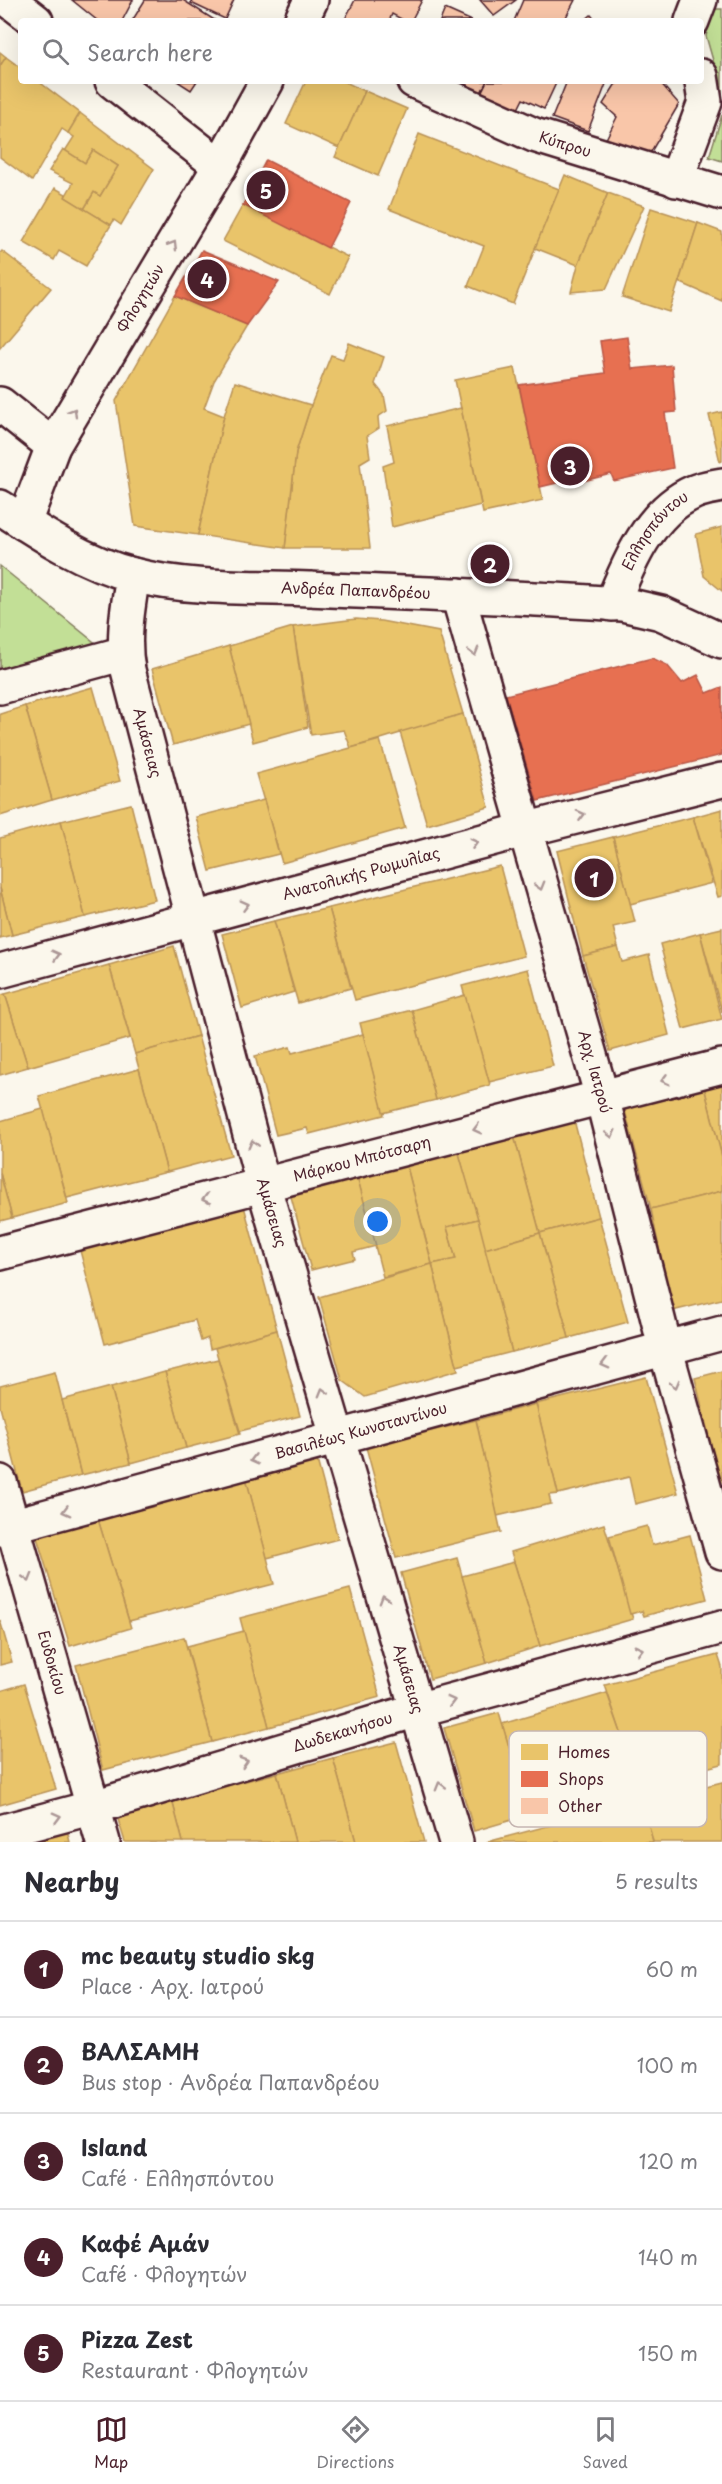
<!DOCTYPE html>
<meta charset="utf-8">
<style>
:root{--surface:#fff;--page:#f7f7f7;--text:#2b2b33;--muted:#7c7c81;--line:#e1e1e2;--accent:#4a1f2b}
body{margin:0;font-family:"Playpen Sans",sans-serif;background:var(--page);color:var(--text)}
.you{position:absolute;left:378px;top:1222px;width:21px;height:21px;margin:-15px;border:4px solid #fff;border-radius:50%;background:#1a73e8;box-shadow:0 0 0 9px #1a73e833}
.badge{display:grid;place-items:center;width:39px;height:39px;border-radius:50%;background:var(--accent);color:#fff;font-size:20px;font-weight:700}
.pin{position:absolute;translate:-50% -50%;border:3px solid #fff;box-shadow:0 2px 6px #0006}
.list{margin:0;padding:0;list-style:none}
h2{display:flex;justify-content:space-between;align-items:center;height:78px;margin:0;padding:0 24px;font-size:26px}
h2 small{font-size:20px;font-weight:400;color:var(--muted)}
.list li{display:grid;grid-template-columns:39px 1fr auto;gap:18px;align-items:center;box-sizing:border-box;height:96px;padding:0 24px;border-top:2px solid var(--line)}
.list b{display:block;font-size:22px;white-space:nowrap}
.list p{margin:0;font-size:20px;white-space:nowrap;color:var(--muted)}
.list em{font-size:20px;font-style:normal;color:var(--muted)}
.icon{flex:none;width:33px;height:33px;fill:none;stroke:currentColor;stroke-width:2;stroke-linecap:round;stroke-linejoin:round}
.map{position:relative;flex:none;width:722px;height:1842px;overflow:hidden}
.search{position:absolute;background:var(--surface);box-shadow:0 6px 24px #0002;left:18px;right:18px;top:18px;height:66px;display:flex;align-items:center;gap:15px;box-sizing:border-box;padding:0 21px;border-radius:6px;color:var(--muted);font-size:22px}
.sheet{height:558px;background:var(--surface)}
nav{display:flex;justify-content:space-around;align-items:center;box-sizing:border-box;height:84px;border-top:2px solid var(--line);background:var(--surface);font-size:16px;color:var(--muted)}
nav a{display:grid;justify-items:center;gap:3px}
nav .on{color:var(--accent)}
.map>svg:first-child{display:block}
</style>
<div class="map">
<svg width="722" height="1842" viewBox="0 0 722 1842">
<rect width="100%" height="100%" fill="#fbf7ec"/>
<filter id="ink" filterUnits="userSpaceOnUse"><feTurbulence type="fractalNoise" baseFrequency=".0167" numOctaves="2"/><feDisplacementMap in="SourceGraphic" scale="12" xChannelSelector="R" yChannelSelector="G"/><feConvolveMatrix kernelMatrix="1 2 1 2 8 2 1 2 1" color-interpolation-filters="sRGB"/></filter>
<g filter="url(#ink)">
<g fill="#c2df96" stroke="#867f60" stroke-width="1.5">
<path d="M 713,9 L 722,9 L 722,92 L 706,36 Z"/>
<path d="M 722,115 L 722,161 L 709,157 Z"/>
<path d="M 0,566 L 99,646 L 0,673 Z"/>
</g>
<g fill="#e9c46a" stroke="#b99257" stroke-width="1.5">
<path d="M 0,52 L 6,57 L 0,66 Z"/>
<path d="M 6,57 L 21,68 L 21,81 L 38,81 L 80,113 L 68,133 L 62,129 L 32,181 L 0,157 L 0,66 Z"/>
<path d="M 306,81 L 343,81 L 365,91 L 339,148 L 286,124 Z"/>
<path d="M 365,91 L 407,109 L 378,176 L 335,157 Z"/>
<path d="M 80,113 L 154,169 L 121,225 L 114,220 L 111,225 L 84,209 L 94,192 L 100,196 L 118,166 L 93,150 L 85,163 L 65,151 L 74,137 L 68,133 Z"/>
<path d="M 419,134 L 559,189 L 513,304 L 468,286 L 484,246 L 389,209 Z"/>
<path d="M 63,149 L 85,163 L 93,150 L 118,166 L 100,196 L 94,192 L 84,209 L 65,197 L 73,183 L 49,171 Z"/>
<path d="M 565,175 L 608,193 L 578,265 L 535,248 Z"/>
<path d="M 55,188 L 66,194 L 65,197 L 111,225 L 86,266 L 59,251 L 54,260 L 23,242 Z"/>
<path d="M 608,193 L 644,206 L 606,289 L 571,292 L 578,265 Z"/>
<path d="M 243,205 L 348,257 L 330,294 L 223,241 Z"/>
<path d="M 651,208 L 698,223 L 669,312 L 622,297 Z"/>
<path d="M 698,223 L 722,232 L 722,301 L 679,282 Z"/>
<path d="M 2,251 L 51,288 L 0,348 L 0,253 Z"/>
<path d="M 175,296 L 247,326 L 214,381 L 204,408 L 224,416 L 198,535 L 135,526 L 116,401 Z"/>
<path d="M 349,343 L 384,357 L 375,384 L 384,395 L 387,411 L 378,417 L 379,428 L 367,436 L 370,457 L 360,463 L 370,548 L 285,548 L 296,452 L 311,405 L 331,355 L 343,359 Z"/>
<path d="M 515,368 L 543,500 L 483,513 L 455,380 Z"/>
<path d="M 235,382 L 311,405 L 296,452 L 285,548 L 198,535 L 224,416 Z"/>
<path d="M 461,408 L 481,505 L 392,527 L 383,466 L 394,462 L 387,426 Z"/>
<path d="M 722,412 L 722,461 L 720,462 L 709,415 Z"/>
<path d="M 722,527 L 722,591 L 704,576 L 696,534 Z"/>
<path d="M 356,619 L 381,621 L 439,632 L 463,714 L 351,748 L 344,730 L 311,735 L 293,627 Z"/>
<path d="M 293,627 L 308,727 L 253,742 L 229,646 Z"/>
<path d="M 229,646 L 249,724 L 173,745 L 152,669 Z"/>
<path d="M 93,687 L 120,781 L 52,800 L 25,706 Z"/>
<path d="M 25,706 L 52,800 L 0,816 L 0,714 Z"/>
<path d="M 463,714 L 489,807 L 427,825 L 400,732 Z"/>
<path d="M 380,740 L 405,828 L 282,863 L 256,774 Z"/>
<path d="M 264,800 L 279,854 L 210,871 L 196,817 Z"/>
<path d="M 131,804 L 155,900 L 85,917 L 61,821 Z"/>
<path d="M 722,809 L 722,896 L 718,897 L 693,817 Z"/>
<path d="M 693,817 L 712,883 L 630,904 L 613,837 Z"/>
<path d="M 61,821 L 85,917 L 12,935 L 0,888 L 0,838 Z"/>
<path d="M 613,837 L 635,922 L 613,927 L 618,947 L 583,956 L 557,851 Z"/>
<path d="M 500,866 L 524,956 L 355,1000 L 329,908 Z"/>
<path d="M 0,888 L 12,935 L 0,938 Z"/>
<path d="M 329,908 L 351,988 L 298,1003 L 274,921 Z"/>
<path d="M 274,921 L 294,992 L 242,1008 L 222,934 Z"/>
<path d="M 722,928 L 722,1012 L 700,933 Z"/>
<path d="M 700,933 L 722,1019 L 683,1029 L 660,944 Z"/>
<path d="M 174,946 L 198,1036 L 135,1054 L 109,965 Z"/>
<path d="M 618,947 L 622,962 L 649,955 L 669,1035 L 610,1051 L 583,956 Z"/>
<path d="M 109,965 L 130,1038 L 28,1067 L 5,994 Z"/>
<path d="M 528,969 L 553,1066 L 489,1082 L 462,986 Z"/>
<path d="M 5,994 L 28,1067 L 0,1075 L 0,995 Z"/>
<path d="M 465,995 L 490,1085 L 436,1100 L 412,1010 Z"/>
<path d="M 412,1010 L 436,1100 L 383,1113 L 360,1023 Z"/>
<path d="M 363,1034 L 384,1115 L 309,1134 L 307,1128 L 276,1135 L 255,1056 L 290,1047 L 292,1053 Z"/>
<path d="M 198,1036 L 231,1155 L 167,1172 L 135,1054 Z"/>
<path d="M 139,1069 L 167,1172 L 67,1198 L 39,1096 Z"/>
<path d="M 722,1083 L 722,1157 L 704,1087 Z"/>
<path d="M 704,1087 L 722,1157 L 722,1191 L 651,1209 L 624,1107 Z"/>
<path d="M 43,1109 L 68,1203 L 12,1218 L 0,1173 L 0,1121 Z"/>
<path d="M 574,1120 L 599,1217 L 540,1233 L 514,1136 Z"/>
<path d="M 514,1136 L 540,1233 L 485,1249 L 458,1150 Z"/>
<path d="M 458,1150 L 478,1219 L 447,1227 L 456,1259 L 432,1264 L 406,1163 Z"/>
<path d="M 406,1163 L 432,1264 L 383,1277 L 357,1176 Z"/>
<path d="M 0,1173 L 12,1218 L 0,1221 Z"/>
<path d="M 357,1176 L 376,1246 L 353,1252 L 355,1259 L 311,1270 L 290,1193 Z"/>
<path d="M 722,1191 L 722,1299 L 672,1311 L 651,1209 Z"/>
<path d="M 244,1206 L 277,1330 L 210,1349 L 208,1338 L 201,1341 L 195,1320 L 105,1344 L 79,1247 Z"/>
<path d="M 599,1217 L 628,1322 L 569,1338 L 540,1233 Z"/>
<path d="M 478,1219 L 512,1352 L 457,1366 L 432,1264 L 456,1259 L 447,1227 Z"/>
<path d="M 540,1233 L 569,1338 L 512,1352 L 485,1249 Z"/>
<path d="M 432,1264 L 458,1370 L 365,1397 L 342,1380 L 319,1297 Z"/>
<path d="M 277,1330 L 300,1416 L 240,1431 L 215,1348 Z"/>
<path d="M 218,1359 L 240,1434 L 186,1448 L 165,1372 Z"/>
<path d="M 722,1371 L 722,1482 L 720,1483 L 695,1378 Z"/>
<path d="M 55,1372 L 81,1475 L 22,1491 L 0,1407 L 0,1386 Z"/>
<path d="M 165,1372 L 186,1448 L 131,1463 L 111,1387 Z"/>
<path d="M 646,1377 L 678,1493 L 635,1504 L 629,1477 L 558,1494 L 536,1404 Z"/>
<path d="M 111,1387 L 131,1463 L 81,1475 L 62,1400 Z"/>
<path d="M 536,1404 L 558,1494 L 549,1495 L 551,1504 L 497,1516 L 476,1420 Z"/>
<path d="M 476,1420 L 501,1532 L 396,1558 L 366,1447 Z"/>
<path d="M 317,1460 L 338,1539 L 267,1558 L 246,1478 Z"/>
<path d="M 246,1478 L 274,1584 L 129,1621 L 97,1516 Z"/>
<path d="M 97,1516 L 131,1628 L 70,1646 L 36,1534 Z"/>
<path d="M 604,1524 L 633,1619 L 540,1646 L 511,1552 Z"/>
<path d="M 647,1526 L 652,1545 L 690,1535 L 707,1599 L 644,1616 L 642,1611 L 630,1614 L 609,1536 Z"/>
<path d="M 457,1558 L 487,1663 L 430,1679 L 401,1573 Z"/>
<path d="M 514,1562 L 540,1646 L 487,1663 L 462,1576 Z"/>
<path d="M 350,1589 L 380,1697 L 269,1727 L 240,1618 Z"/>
<path d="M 0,1620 L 12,1662 L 0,1665 Z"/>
<path d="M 244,1631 L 269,1727 L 212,1742 L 187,1646 Z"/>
<path d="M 184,1637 L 212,1742 L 103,1770 L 76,1665 Z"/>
<path d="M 718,1655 L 722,1667 L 722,1764 L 678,1775 L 677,1769 L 637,1781 L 605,1685 Z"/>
<path d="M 24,1684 L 56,1789 L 0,1805 L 0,1691 Z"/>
<path d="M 607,1693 L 633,1767 L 524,1799 L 502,1724 Z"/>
<path d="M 499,1713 L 529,1815 L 474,1831 L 444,1728 Z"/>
<path d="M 396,1742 L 424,1842 L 356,1842 L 333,1758 Z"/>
<path d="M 333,1758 L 356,1842 L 295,1842 L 277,1773 Z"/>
<path d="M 277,1773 L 295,1842 L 183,1842 L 172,1800 Z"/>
<path d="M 722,1782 L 722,1842 L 653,1842 L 643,1802 Z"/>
<path d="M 640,1790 L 653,1842 L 487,1842 L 601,1812 L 598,1801 Z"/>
<path d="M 172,1800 L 183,1842 L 125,1842 L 117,1816 Z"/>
<path d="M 66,1826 L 70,1842 L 5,1842 Z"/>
</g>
<g fill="#e76f51" stroke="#b85746" stroke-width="1.5">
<path d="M 266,160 L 351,203 L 328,248 L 243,205 Z"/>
<path d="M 202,250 L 279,282 L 247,326 L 175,296 Z"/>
<path d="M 627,337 L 632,369 L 672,365 L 676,412 L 665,413 L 673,468 L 614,481 L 611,474 L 583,481 L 582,477 L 540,487 L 519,385 L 605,373 L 600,341 Z"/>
<path d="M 652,658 L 667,665 L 682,683 L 698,675 L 707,693 L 722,687 L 722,755 L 537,801 L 506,695 Z"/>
</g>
<g fill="#f9c6a9" stroke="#4a1f2b" stroke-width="1.5">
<path d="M 72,0 L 133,0 L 122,21 L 98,21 Z"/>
<path d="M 145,0 L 183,0 L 216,21 L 132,21 Z"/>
<path d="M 192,0 L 234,0 L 225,19 L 191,3 Z"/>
<path d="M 355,0 L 422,0 L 411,21 L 405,21 L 392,14 L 389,21 L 344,21 Z"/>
<path d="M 480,0 L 516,0 L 494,16 Z"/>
<path d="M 523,0 L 575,0 L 564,21 L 514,21 Z"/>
<path d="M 445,9 L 472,21 L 440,21 Z"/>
<path d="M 591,15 L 596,21 L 584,21 Z"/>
<path d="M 177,81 L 197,81 L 191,90 Z"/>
<path d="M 449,81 L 487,81 L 480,95 Z"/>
<path d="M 487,81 L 557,81 L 544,109 L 523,99 L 517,111 L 480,95 Z"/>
<path d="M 567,81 L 599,81 L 606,84 L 588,131 L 552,118 Z"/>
<path d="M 621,81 L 659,81 L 679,104 L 649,155 L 605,141 L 617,117 L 603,104 L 615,85 Z"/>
</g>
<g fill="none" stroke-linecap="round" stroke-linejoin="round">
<g stroke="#4a1f2b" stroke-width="38">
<g id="minor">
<path d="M 9,0 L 36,21"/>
<path d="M 301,21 L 311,0"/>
<path d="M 692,21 L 700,0"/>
<path d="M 112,81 L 220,166"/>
<path id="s1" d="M 414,81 L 534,135 L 722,193"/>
<path d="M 676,180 L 705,102 L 701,76"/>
<path d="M 0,404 L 53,446"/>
<path id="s2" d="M 24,523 L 53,446 L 220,166 L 267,81"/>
<path id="s3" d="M 133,575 C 128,607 122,638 128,670 L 263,1184 L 456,1842"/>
<path id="s4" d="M 458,595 L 602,1097 L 665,1347 L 722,1552"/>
<path id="s5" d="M 612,604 C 629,562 650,511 694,492 C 703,488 713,487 722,485"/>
<path d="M 0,687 L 125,653"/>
<path id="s6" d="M 0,971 L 524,830 L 722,780"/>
<path id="s7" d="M 0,1253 L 722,1066"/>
<path id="s8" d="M 0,1482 L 103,1842"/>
<path id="s9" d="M 0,1529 L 722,1333"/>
<path id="s10" d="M 0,1832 L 94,1807 L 417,1710 L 722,1627"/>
</g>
</g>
<g stroke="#4a1f2b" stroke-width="38">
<g id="major">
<path id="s11" d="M 0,507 C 41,534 85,563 133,575 C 186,589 254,587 309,589 C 413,593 518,597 622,604 L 661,613 L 722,641"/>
</g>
</g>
<use href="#minor" stroke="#fbf7ec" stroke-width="33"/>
<use href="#major" stroke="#fbf7ec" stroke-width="33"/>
</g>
<defs><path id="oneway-chevron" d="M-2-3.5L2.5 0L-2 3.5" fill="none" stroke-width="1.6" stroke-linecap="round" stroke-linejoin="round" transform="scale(1.5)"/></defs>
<g stroke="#ab9695">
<use href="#oneway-chevron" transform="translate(173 245) rotate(-59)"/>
<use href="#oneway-chevron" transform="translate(73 412) rotate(-59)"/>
<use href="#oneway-chevron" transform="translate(474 652) rotate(74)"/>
<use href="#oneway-chevron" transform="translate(581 815) rotate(-14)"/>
<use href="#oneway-chevron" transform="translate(474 843) rotate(-15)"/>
<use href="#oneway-chevron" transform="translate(540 886) rotate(74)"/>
<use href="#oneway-chevron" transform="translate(245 905) rotate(-15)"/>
<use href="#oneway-chevron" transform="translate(56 955) rotate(-15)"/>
<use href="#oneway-chevron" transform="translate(665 1080) rotate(165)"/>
<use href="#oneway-chevron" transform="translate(477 1129) rotate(166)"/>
<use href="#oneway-chevron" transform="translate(611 1134) rotate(76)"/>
<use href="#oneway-chevron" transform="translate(253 1144) rotate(-104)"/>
<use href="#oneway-chevron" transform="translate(206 1199) rotate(165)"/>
<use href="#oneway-chevron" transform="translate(605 1364) rotate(165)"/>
<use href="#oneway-chevron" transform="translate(675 1384) rotate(75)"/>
<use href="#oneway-chevron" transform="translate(323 1392) rotate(-106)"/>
<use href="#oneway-chevron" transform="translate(254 1460) rotate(165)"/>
<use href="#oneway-chevron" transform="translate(66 1511) rotate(165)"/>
<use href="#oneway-chevron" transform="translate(28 1578) rotate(74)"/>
<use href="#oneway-chevron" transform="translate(384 1599) rotate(-107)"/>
<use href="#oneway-chevron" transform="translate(639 1650) rotate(-15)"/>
<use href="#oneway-chevron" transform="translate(451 1701) rotate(-15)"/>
<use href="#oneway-chevron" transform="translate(244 1762) rotate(-17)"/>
<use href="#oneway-chevron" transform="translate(440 1786) rotate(-106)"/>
<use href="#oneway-chevron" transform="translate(57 1817) rotate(-15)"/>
</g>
</g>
<g text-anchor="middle" stroke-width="6" stroke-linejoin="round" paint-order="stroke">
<g font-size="15" fill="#4a1f2b" stroke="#fbf7ec">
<text dy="5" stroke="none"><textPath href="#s1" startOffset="164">Κύπρου</textPath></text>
<text dy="5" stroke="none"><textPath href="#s2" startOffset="254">Φλογητών</textPath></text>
<text dy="5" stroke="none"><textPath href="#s5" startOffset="86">Ελλησπόντου</textPath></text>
<text dy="5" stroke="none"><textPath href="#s11" startOffset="374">Ανδρέα Παπανδρέου</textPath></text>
<text dy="5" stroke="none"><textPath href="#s3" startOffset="171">Αμάσειας</textPath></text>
<text dy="5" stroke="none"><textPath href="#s6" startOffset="374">Ανατολικής Ρωμυλίας</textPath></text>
<text dy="5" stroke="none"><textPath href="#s4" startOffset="496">Αρχ. Ιατρού</textPath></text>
<text dy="5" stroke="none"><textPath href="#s7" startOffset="374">Μάρκου Μπότσαρη</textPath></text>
<text dy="5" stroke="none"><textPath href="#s3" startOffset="657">Αμάσειας</textPath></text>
<text dy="5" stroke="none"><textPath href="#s9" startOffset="374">Βασιλέως Κωνσταντίνου</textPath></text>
<text dy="5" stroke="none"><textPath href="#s8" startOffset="188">Ευδοκίου</textPath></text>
<text dy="5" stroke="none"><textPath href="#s3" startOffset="1143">Αμάσειας</textPath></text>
<text dy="5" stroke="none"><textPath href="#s10" startOffset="357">Δωδεκανήσου</textPath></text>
</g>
</g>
<rect x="509" y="1731" width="198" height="96" rx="9" fill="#fbf7ec" stroke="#c6b6b2" stroke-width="1.5"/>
<rect x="521" y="1744" width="27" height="16" fill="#e9c46a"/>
<rect x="521" y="1771" width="27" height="16" fill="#e76f51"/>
<rect x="521" y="1798" width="27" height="16" fill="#f9c6a9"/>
<g font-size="16" fill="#4a1f2b">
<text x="558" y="1758">Homes</text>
<text x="558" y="1785">Shops</text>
<text x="558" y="1812">Other</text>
</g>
</svg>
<div class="you"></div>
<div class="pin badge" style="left:594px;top:878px">1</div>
<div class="pin badge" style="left:490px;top:564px">2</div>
<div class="pin badge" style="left:570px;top:466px">3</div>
<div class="pin badge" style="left:207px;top:279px">4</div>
<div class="pin badge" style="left:266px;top:190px">5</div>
<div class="search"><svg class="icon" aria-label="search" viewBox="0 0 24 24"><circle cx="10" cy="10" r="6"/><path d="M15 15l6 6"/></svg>Search here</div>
</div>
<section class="sheet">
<h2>Nearby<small>5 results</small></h2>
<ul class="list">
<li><span class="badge">1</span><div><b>mc beauty studio skg</b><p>Place · Αρχ. Ιατρού</p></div><em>60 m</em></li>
<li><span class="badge">2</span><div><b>ΒΑΛΣΑΜΗ</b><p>Bus stop · Ανδρέα Παπανδρέου</p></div><em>100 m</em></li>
<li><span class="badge">3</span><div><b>Island</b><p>Café · Ελλησπόντου</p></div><em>120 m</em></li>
<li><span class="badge">4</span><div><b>Καφέ Αμάν</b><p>Café · Φλογητών</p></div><em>140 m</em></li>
<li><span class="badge">5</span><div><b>Pizza Zest</b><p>Restaurant · Φλογητών</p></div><em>150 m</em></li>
</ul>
</section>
<nav>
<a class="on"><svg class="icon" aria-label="map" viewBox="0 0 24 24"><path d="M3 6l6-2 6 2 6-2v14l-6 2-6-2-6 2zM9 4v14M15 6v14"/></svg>Map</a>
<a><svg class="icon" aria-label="directions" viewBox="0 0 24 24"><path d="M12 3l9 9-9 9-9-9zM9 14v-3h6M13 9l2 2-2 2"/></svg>Directions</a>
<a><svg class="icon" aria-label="saved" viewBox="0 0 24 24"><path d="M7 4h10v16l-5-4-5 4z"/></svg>Saved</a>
</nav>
